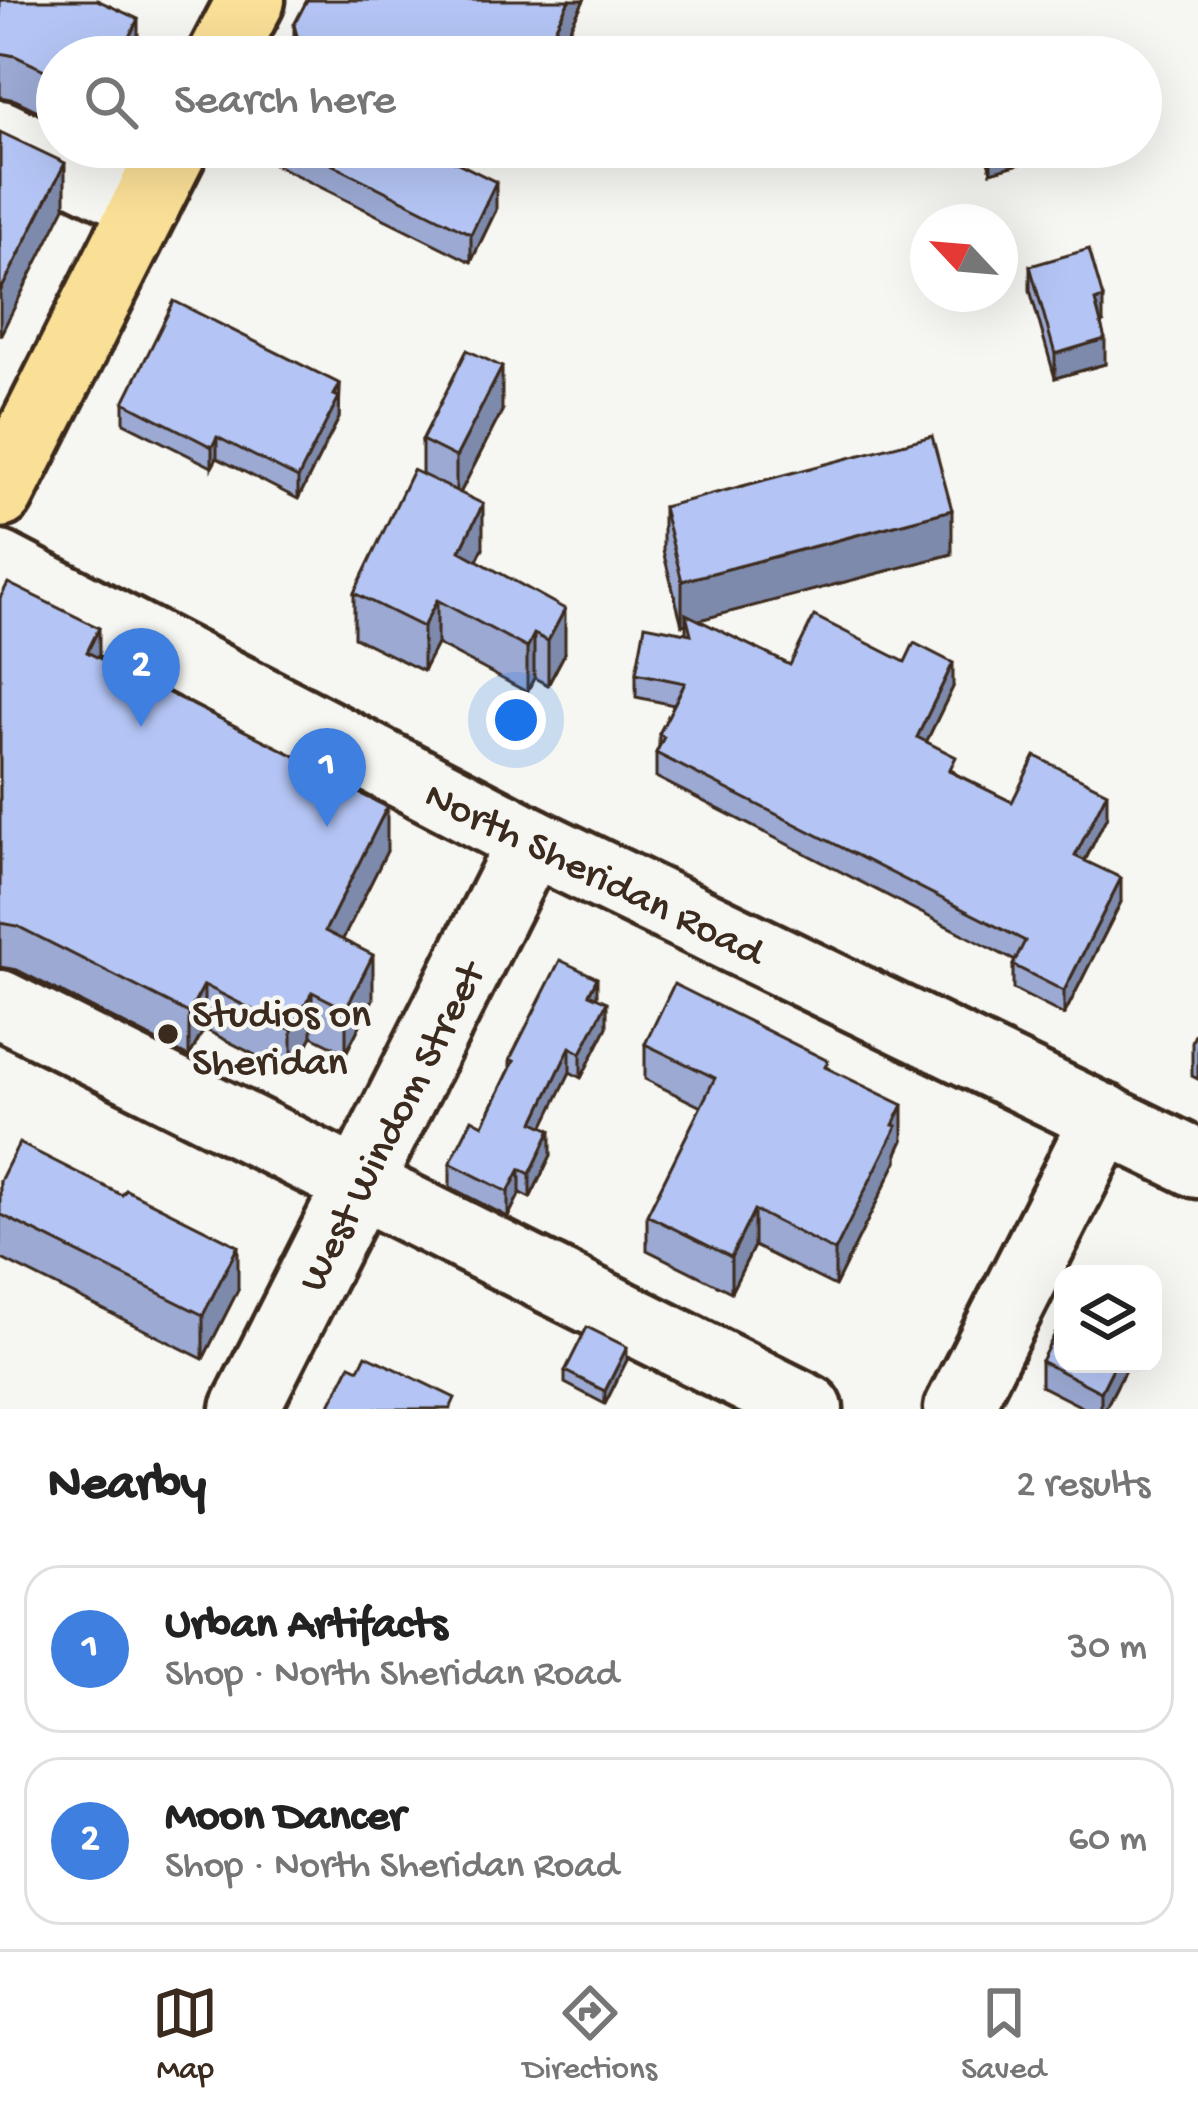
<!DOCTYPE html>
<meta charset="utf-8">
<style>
:root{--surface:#fff;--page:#f2f2f2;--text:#222;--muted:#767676;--line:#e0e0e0;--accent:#3b2a1e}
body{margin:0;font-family:"Gochi Hand",sans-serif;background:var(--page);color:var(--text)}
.controls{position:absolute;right:36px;bottom:36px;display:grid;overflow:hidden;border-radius:24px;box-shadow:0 12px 48px #0002}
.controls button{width:108px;height:108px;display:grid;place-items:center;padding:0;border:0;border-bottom:3px solid var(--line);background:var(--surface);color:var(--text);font:60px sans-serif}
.compass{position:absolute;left:910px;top:204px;width:108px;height:108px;border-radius:50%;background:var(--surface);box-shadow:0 12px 48px #0002;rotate:296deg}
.you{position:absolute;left:516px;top:720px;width:42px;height:42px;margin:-30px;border:9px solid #fff;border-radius:50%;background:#1a73e8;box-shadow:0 0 0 18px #1a73e833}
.badge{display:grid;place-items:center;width:78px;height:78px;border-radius:50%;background:var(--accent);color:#fff;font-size:39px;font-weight:700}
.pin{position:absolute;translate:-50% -99px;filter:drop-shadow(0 3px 6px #0008)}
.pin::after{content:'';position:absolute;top:63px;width:42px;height:36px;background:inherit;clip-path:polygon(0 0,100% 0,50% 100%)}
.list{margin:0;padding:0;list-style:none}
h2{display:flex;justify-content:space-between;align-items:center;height:156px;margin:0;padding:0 48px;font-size:51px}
h2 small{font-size:39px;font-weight:400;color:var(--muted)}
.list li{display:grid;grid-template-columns:78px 1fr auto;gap:36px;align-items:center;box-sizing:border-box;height:168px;margin:0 24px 24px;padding:0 24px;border:3px solid var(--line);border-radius:36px}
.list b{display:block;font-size:45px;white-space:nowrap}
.list p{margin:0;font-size:39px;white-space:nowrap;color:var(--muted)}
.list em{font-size:39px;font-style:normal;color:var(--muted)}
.icon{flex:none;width:66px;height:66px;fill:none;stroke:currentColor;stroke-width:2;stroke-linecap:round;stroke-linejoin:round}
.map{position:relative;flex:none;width:1198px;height:1409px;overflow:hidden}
.search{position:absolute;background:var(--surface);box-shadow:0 12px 48px #0002;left:36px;right:36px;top:36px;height:132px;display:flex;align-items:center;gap:30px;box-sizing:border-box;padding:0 42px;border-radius:66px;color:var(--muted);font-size:45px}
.sheet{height:540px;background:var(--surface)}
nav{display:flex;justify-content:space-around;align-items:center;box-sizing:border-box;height:168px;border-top:3px solid var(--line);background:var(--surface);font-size:33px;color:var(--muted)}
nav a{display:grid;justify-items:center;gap:6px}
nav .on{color:var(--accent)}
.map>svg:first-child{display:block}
</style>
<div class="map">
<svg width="1198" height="1409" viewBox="0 0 1198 1409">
<rect width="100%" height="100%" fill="#f6f6f2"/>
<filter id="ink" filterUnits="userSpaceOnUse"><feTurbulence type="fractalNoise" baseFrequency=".00833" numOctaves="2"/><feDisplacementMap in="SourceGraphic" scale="24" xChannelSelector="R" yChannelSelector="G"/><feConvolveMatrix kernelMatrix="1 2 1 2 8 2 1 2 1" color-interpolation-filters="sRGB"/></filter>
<g filter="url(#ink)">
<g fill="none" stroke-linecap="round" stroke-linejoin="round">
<g stroke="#3b2a1e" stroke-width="75">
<g id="minor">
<path d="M 0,134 L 146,205"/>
<path d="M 0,565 L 531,841 L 1198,1164"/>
<path d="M 0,1004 L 809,1409"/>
<path d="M 245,1409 L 531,841"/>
<path d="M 958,1409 L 1105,1118"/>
</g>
</g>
<g stroke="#3b2a1e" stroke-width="75">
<g id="major">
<path d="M 221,57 L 251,0"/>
<path d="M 0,494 L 175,147"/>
</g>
</g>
<use href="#minor" stroke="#f6f6f2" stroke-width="66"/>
<use href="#major" stroke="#fadf96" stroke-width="66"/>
</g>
<g fill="#9ba9d3" stroke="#3b2a1e" stroke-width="3">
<path d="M 0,0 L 138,57 L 57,57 L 57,120 L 15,100 L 0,97 Z"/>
<path d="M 584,0 L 555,57 L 295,57 L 294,53 L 294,25 Z"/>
<path d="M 246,147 L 426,147 L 496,210 L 471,262 L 246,150 Z"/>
<path d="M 984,147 L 1054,147 L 1054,154 L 991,172 Z"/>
<path d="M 1030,266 L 1103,323 L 1101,324 L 1105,364 L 1055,378 L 1030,290 Z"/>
<path d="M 340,384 L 339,418 L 298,499 L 217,458 L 212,467 L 124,423 L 124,402 Z"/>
<path d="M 502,411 L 460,493 L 483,548 L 477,560 L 565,653 L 548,685 L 534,678 L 527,692 L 437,644 L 423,671 L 354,637 L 354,593 L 422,475 L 422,440 Z"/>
<path d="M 663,507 L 952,554 L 698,620 L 790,665 L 953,687 L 926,742 L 956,774 L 1012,802 L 1107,816 L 1085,861 L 1121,902 L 1064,1015 L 1013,989 L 1013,965 L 1015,961 L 656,777 L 656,753 L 659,746 L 659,734 L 674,705 L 636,697 L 636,673 L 686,633 L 686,624 L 682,625 L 663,551 Z"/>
<path d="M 0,598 L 99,658 L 359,793 L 387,851 L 342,940 L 373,999 L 346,1053 L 312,1036 L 292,1074 L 204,1029 L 189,1057 L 17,970 L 0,967 Z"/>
<path d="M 597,998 L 607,1027 L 581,1078 L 570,1072 L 543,1126 L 551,1155 L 530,1198 L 520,1193 L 508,1217 L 450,1187 L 450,1163 L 483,1125 L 510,1069 L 510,1059 Z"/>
<path d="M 1198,1029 L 1198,1079 L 1192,1076 L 1192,1041 Z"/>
<path d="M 645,1044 L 828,1068 L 903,1140 L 897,1153 L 897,1161 L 835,1286 L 754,1246 L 731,1292 L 647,1250 L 647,1215 L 701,1107 L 645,1079 Z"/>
<path d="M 0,1181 L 238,1290 L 203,1359 L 0,1258 Z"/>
<path d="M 627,1360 L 605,1404 L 565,1383 L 565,1371 Z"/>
<path d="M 1041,1361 L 1063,1364 L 1128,1364 L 1105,1409 L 1086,1409 L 1041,1386 Z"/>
</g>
<g fill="#7e8aac" stroke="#3b2a1e" stroke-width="3">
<path d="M 569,0 L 584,0 L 555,57 L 541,57 Z"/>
<path d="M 138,19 L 138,57 L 119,57 Z"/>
<path d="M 1035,147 L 1054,147 L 1054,154 L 991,172 L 991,160 Z"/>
<path d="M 65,163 L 65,207 L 0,336 L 0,292 Z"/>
<path d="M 496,182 L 496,210 L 471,262 L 471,234 Z"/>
<path d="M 1103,298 L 1103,323 L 1095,326 L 1095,301 Z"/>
<path d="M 1105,339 L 1105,364 L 1055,378 L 1055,354 Z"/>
<path d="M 502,367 L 502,411 L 456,501 L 456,457 Z"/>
<path d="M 340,384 L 339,418 L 298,499 L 298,478 Z"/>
<path d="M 217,437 L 217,458 L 212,467 L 212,447 Z"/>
<path d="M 483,504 L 483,548 L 460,595 L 460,551 Z"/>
<path d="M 952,510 L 952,554 L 688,623 L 686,614 L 686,624 L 682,625 L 682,581 Z"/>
<path d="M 437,600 L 437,644 L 423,671 L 423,627 Z"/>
<path d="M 565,609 L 565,653 L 548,685 L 548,641 Z"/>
<path d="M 99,628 L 99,672 L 87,652 Z"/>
<path d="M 534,634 L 534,678 L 527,692 L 527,648 Z"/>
<path d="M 953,663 L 953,687 L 917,761 L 917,737 Z"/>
<path d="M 1107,792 L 1107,816 L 1075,880 L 1075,856 Z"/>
<path d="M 387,807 L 387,851 L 325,975 L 325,931 Z"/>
<path d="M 1121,878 L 1121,902 L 1064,1015 L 1064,991 Z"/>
<path d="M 373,955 L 373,999 L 346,1053 L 346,1009 Z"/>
<path d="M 597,978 L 597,1003 L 589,994 Z"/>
<path d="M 204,985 L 204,1029 L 189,1057 L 189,1013 Z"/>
<path d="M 312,992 L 312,1036 L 292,1074 L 292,1030 Z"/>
<path d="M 607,1002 L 607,1027 L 581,1078 L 581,1053 Z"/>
<path d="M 570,1047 L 570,1072 L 534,1146 L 534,1122 Z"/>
<path d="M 903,1105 L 903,1140 L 897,1153 L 897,1161 L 835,1286 L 835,1251 Z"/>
<path d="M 551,1130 L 551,1155 L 530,1198 L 530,1174 Z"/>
<path d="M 520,1169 L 520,1193 L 508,1217 L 508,1192 Z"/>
<path d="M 754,1210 L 754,1246 L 731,1292 L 731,1257 Z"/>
<path d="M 238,1246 L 238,1290 L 203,1359 L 203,1315 Z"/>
<path d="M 627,1347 L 627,1360 L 605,1404 L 605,1391 Z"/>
<path d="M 1115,1364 L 1128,1364 L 1105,1409 L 1101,1409 L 1101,1392 Z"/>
</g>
<g fill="#b4c5f5" stroke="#3b2a1e" stroke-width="3">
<path d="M 0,0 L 97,0 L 138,19 L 119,57 L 57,57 L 57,76 L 15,56 L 0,53 Z"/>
<path d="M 307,0 L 569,0 L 541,57 L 303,57 L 294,25 Z"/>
<path d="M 0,132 L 65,163 L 0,292 Z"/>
<path d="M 297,147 L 426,147 L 496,182 L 471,234 Z"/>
<path d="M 987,147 L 1035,147 L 991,160 Z"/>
<path d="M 1089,249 L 1103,298 L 1095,301 L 1105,339 L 1055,354 L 1030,266 Z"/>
<path d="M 174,301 L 340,384 L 334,395 L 339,397 L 298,478 L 217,437 L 212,447 L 124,402 Z"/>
<path d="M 467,350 L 502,367 L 456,457 L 422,440 Z"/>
<path d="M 932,436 L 952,510 L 682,581 L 663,507 Z"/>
<path d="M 413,470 L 483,504 L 460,551 L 565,609 L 548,641 L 534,634 L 527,648 L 437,600 L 423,627 L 354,593 Z"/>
<path d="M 8,583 L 99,628 L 87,652 L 359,788 L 357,792 L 387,807 L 325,931 L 373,955 L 346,1009 L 312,992 L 292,1030 L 204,985 L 189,1013 L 17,926 L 0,923 L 0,598 Z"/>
<path d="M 686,614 L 790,665 L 814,616 L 905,662 L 914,643 L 953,663 L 917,737 L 956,757 L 949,771 L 1012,802 L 1035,756 L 1107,792 L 1075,856 L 1121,878 L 1064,991 L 1013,965 L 1025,941 L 656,753 L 664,737 L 659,734 L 685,683 L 636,673 L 645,625 L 691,634 Z"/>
<path d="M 560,960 L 597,978 L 589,994 L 607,1002 L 581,1053 L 570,1047 L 534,1122 L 551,1130 L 530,1174 L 520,1169 L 508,1192 L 450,1163 L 472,1119 L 483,1125 L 514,1061 L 510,1059 Z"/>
<path d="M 674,984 L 828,1061 L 825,1067 L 903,1105 L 893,1125 L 897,1126 L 835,1251 L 754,1210 L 731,1257 L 647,1215 L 715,1078 L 645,1044 Z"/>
<path d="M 19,1143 L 122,1195 L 126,1190 L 238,1246 L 203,1315 L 0,1214 L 0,1181 Z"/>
<path d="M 1063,1318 L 1063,1364 L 1115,1364 L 1101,1392 L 1041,1361 Z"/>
<path d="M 587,1327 L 627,1347 L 605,1391 L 565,1371 Z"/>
<path d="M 366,1355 L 455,1398 L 450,1409 L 328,1409 L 350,1365 L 359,1369 Z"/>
</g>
</g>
<circle fill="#3b2a1e" stroke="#f6f6f2" stroke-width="4.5" cx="168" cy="1034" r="12"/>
<g text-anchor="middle" stroke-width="9" stroke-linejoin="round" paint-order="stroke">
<g font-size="42" fill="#3b2a1e" stroke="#f6f6f2">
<text transform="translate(596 870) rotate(26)" y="15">North Sheridan Road</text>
<text transform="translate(388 1125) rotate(-63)" y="15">West Windom Street</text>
</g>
<g font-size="42" fill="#3b2a1e" stroke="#f6f6f2" text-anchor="start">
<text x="192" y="1025">Studios on<tspan x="192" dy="48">Sheridan</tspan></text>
</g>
</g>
</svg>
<div class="controls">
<button><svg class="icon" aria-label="layers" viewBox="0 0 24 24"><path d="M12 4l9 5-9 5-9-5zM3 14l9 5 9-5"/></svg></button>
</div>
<svg class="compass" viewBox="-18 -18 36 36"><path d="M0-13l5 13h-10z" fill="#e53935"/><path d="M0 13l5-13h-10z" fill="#767676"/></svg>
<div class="you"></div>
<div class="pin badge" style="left:327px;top:827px;background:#3f7fe0">1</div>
<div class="pin badge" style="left:141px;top:727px;background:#3f7fe0">2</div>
<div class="search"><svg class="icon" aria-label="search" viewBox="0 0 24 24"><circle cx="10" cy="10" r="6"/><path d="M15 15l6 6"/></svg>Search here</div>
</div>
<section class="sheet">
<h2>Nearby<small>2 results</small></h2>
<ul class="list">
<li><span class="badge" style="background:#3f7fe0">1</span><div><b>Urban Artifacts</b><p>Shop · North Sheridan Road</p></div><em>30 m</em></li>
<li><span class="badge" style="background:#3f7fe0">2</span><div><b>Moon Dancer</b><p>Shop · North Sheridan Road</p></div><em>60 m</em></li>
</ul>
</section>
<nav>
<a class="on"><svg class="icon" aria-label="map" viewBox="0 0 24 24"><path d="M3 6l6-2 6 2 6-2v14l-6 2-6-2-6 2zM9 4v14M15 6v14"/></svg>Map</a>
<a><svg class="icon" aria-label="directions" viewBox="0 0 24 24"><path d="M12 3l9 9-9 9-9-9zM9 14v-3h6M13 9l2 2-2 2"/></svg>Directions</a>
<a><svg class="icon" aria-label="saved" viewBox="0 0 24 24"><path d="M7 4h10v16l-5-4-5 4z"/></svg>Saved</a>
</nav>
